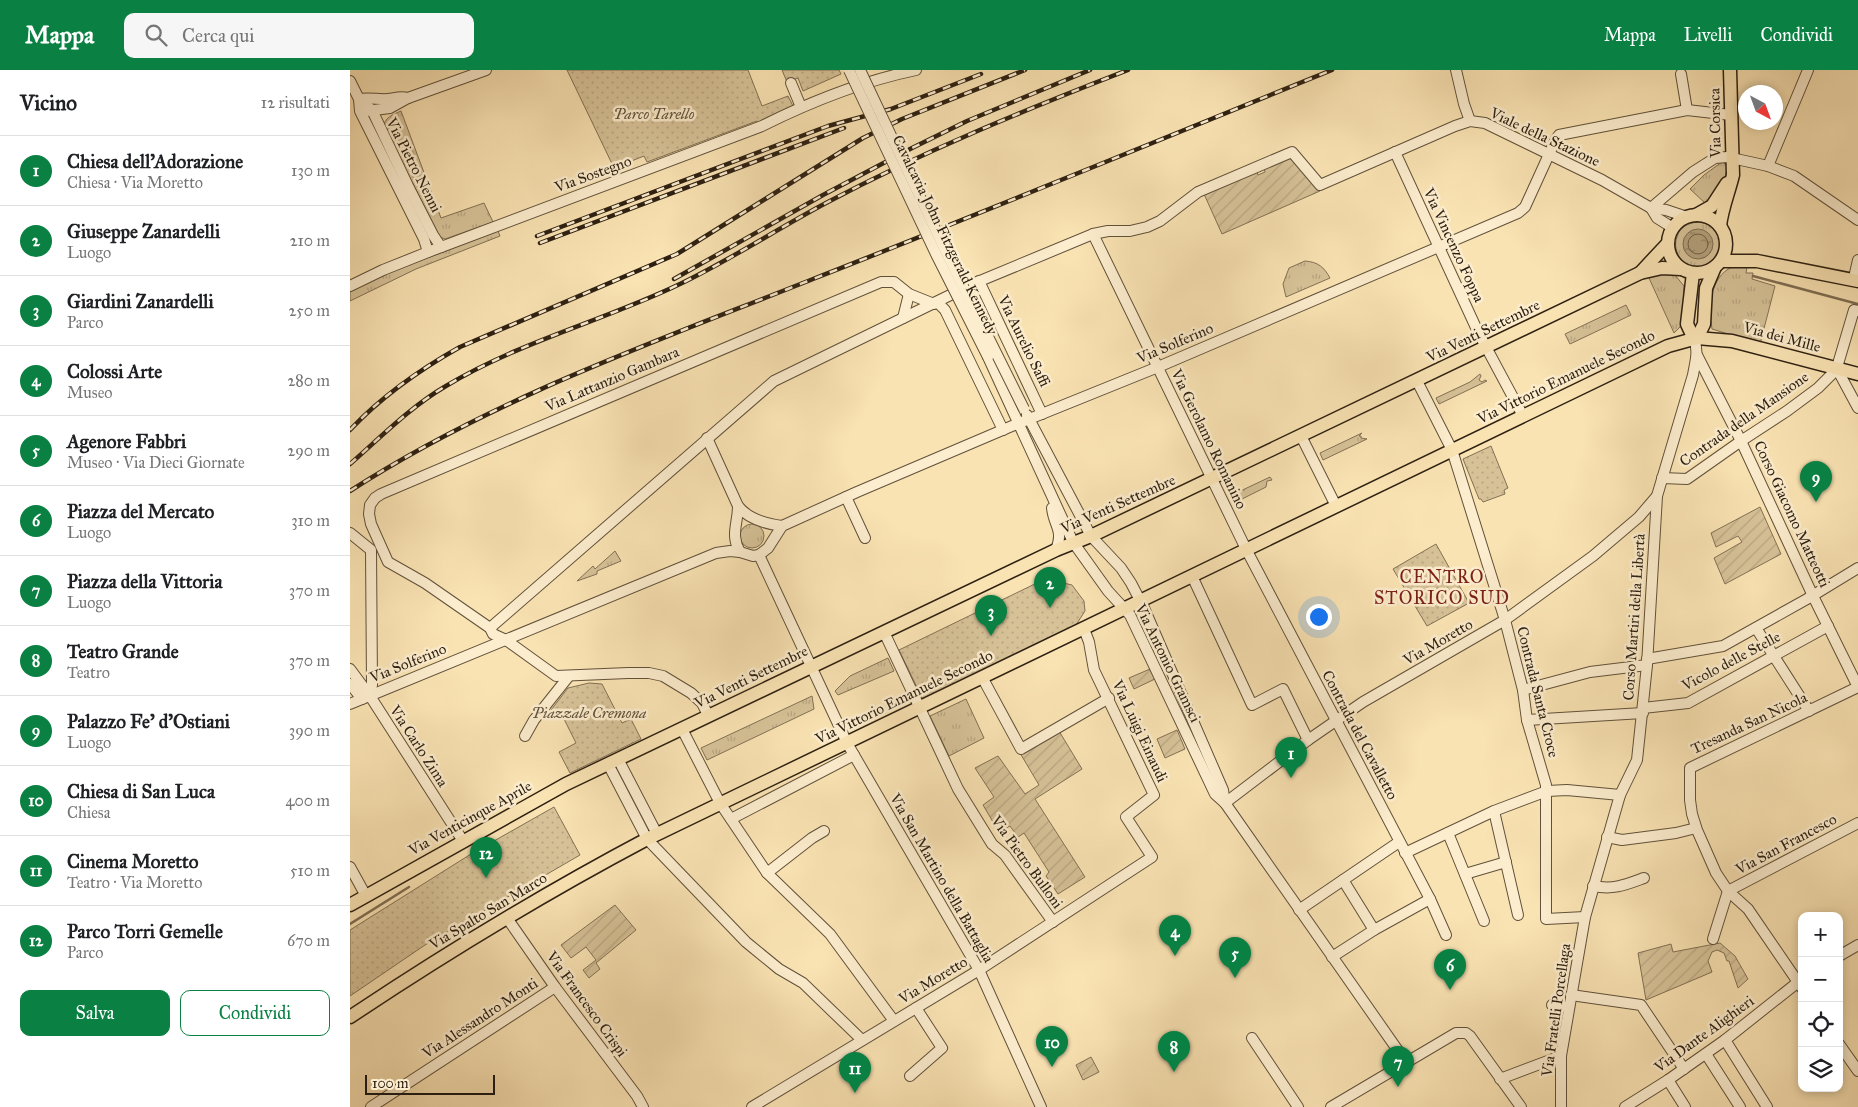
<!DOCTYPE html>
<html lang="it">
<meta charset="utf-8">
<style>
:root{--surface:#fff;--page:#f6f6f6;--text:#202124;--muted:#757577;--line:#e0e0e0;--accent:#0b8043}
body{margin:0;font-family:"IM FELL Great Primer",serif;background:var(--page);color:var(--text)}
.controls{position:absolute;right:15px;bottom:15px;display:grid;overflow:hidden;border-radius:10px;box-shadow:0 2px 8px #0003}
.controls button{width:45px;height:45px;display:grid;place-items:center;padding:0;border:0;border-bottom:1px solid var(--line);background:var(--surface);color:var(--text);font:25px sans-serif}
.compass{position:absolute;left:1388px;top:15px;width:45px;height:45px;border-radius:50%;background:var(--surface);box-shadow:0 2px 8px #0003;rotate:139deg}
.scale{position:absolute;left:15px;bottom:12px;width:130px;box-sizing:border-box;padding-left:5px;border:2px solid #2d2012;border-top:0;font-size:14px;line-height:18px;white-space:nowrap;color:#2d2012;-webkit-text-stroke:4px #fcedce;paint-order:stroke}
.you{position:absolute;left:968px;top:546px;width:18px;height:18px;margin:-12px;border:4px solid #fff;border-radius:50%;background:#1a73e8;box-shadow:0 0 0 8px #1a73e833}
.badge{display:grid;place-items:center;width:32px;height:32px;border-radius:50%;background:var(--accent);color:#fff;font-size:16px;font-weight:700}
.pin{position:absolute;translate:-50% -41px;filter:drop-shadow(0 1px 2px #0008)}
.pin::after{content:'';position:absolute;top:26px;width:18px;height:15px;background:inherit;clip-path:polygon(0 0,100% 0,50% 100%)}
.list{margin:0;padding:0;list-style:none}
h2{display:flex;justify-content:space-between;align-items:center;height:65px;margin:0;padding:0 20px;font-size:21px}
h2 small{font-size:16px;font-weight:400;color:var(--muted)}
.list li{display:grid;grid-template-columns:32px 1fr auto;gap:15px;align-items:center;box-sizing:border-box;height:70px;padding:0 20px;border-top:1px solid var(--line)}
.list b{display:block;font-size:19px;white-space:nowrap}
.list p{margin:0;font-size:16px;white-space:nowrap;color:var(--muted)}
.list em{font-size:16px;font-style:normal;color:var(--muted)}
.actions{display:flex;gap:10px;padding:15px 20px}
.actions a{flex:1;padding:11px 0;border:1px solid var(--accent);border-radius:10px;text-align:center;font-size:18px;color:var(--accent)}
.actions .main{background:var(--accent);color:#fff}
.icon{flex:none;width:28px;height:28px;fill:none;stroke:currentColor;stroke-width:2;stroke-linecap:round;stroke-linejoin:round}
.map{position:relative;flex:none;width:1508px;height:1037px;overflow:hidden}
header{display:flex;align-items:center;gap:30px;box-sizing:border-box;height:70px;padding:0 25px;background:var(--accent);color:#fff}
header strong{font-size:24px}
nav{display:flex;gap:28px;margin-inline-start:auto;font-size:18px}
.search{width:350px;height:45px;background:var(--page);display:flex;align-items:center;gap:12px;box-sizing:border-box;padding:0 18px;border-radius:10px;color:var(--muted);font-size:19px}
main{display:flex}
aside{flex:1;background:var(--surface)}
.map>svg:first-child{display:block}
</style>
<header>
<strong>Mappa</strong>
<div class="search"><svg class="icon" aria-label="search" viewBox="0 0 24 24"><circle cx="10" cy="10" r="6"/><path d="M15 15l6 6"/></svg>Cerca qui</div>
<nav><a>Mappa</a><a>Livelli</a><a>Condividi</a></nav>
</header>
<main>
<aside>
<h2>Vicino<small>12 risultati</small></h2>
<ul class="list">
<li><span class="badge">1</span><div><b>Chiesa dell'Adorazione</b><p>Chiesa · Via Moretto</p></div><em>130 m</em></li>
<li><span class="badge">2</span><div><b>Giuseppe Zanardelli</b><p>Luogo</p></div><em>210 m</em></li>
<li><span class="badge">3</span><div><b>Giardini Zanardelli</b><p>Parco</p></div><em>250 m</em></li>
<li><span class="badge">4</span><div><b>Colossi Arte</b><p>Museo</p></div><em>280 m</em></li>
<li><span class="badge">5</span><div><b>Agenore Fabbri</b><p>Museo · Via Dieci Giornate</p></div><em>290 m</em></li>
<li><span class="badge">6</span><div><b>Piazza del Mercato</b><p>Luogo</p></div><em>310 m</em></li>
<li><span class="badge">7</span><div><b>Piazza della Vittoria</b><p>Luogo</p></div><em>370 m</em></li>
<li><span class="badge">8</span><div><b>Teatro Grande</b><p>Teatro</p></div><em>370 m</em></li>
<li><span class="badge">9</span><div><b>Palazzo Fe' d'Ostiani</b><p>Luogo</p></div><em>390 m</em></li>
<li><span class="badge">10</span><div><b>Chiesa di San Luca</b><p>Chiesa</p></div><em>400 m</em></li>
<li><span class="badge">11</span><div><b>Cinema Moretto</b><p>Teatro · Via Moretto</p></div><em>510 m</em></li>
<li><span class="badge">12</span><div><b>Parco Torri Gemelle</b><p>Parco</p></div><em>670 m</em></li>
</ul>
<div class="actions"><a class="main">Salva</a><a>Condividi</a></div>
</aside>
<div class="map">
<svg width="1508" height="1037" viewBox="0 0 1508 1037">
<defs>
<pattern id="grass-tufts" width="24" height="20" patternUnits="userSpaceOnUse" patternTransform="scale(1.25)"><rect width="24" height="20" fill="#d7c298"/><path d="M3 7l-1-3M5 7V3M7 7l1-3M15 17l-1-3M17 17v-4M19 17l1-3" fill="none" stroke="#b9a682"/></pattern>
<pattern id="park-dots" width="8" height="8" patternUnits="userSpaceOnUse" patternTransform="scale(1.25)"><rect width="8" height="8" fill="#d7c298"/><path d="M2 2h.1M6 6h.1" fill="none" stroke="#b9a682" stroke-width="1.8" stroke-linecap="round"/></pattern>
<pattern id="garden-furrows" width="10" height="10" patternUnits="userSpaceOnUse" patternTransform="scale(1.25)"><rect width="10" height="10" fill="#d7c298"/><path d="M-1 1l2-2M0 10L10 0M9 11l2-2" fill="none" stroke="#b9a682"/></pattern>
<pattern id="water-ripples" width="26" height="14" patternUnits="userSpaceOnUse" patternTransform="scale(1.25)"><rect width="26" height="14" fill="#b4a17c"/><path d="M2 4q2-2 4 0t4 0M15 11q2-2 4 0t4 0" fill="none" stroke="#938364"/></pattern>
</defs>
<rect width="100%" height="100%" fill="#fae3b3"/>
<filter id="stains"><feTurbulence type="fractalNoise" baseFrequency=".004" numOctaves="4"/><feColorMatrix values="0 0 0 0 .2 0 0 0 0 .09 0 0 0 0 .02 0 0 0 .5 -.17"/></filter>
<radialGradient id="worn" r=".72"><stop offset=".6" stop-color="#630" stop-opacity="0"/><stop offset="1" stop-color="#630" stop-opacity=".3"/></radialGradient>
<g fill="url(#grass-tufts)" stroke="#827155" fill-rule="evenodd">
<path d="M 51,41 L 91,148 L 134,133 L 143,152 L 95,169 L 88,166 L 33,58 C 35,47 42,45 51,41 Z"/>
<path d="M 1372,92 L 1377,95 C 1377,108 1368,129 1356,134 L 1340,119 L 1354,105 Z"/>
<path d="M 1348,152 C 1395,157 1357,220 1331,189 C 1326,183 1324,174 1327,167 C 1330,157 1338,153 1348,152 ZM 1340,162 L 1361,182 L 1354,188 L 1334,169 Z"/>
<path d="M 148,161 L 150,166 L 66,199 L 0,231 L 0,221 L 30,206 Z"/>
<path d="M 955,191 C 968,192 974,197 980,208 L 936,227 L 933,214 L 939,198 Z"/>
<path d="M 1382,197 L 1397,197 L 1396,203 L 1403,203 L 1402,209 L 1425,216 L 1410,274 L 1362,259 C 1359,237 1359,208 1382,197 Z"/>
<path d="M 1311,203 L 1325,205 L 1334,216 L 1334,253 L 1324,263 L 1299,208 Z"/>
<path d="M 1276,235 L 1281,245 L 1220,274 L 1215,264 Z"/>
<path d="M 1130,304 L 1131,306 L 1129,310 L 1132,312 L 1135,310 L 1137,311 L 1089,334 L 1086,328 L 1120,312 Z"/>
<path d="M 1012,363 L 1009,366 L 1011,366 L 1011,368 L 1017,369 L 973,390 L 970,383 Z"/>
<path d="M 920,407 L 922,410 L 917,411 L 916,417 L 886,432 L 882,425 Z"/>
<circle cx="402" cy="466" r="12"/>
<path d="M 265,481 L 271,491 L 247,501 L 247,504 L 227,511 L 243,496 L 245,499 Z"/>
<path d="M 538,588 L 544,601 L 488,625 L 485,621 L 500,606 Z"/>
<path d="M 462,626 L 464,639 L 357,690 L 351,678 Z"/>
<path d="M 616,629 L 634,668 L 599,686 L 580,646 Z"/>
</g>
<g fill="url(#park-dots)" stroke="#827155">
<path d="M 217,0 L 398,0 L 412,36 L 438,26 L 443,36 L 409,53 L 407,51 L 297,92 L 294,86 L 264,98 Z"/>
<path d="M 432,0 L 489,0 L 491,4 L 453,21 L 448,8 L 437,12 Z"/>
<path d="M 1141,376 L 1158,418 L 1154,420 L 1155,424 L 1133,432 L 1131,429 L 1129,429 L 1113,389 Z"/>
<path d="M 1086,474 L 1119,533 L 1077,556 L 1043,499 Z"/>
<path d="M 693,510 L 700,510 L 722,515 L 734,531 L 735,541 L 726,555 L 573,630 L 549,580 Z"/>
<path d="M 239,613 L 252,614 L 272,653 L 281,649 L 291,669 L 220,703 L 209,682 L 226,673 L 211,643 L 204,646 L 201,640 L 218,618 Z"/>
<path d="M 204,737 L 230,785 L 75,875 L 0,926 L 0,860 L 121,784 Z"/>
</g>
<g fill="url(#garden-furrows)" stroke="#827155">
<path d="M 941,88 L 970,121 L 872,164 L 854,124 L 907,102 L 908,105 L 915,102 L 914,98 Z"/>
<path d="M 1410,437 L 1431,484 L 1375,514 L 1364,488 L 1392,472 L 1388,466 L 1366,477 L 1361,463 Z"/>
<path d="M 800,599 L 805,609 L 784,619 L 779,608 Z"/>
<path d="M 827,660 L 835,679 L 815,688 L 807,669 Z"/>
<path d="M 709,661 L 732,699 L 685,729 L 735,807 L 708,824 L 696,806 L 699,802 L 674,763 L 668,767 L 660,756 L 649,762 L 633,735 L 644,727 L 625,698 L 648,686 L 675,724 L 689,715 L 670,683 Z"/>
<path d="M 265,835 L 286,860 L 246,893 L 250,899 L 239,908 L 233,900 L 246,890 L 236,877 L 221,888 L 211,875 Z"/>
<path d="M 1370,873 L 1385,886 L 1398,909 L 1388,918 L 1379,891 L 1377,891 L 1374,883 L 1367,880 L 1362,882 L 1358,891 L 1362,902 L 1296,930 L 1288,883 L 1321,874 L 1323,882 Z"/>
<path d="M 741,987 L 749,1002 L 733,1010 L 726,995 Z"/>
</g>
<circle fill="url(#water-ripples)" stroke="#7e6d52" cx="1348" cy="174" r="15"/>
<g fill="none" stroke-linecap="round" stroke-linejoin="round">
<circle stroke="#706047" stroke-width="1" cx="1348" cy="174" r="10"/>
<g stroke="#7e6d52" stroke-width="2.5">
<path d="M 1403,206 L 1508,234"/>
<path d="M 0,854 L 59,817"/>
</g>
<g stroke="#60513a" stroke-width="12">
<g id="minor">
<path d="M 1106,0 L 1114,34 L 1120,51"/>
<path d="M 1331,4 L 1337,40"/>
<path d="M 0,11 L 9,29 L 22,40 L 58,116 L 83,165 L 91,177"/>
<path d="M 441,13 L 451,37"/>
<path d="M 9,29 L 10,41 L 74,169 L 78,182"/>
<path d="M 9,29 C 19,27 29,30 38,29 C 46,28 50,26 58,28"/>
<path d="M 16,41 L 40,38 L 58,28 L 136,0"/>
<path d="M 1045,82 L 1128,262 L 1173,346"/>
<path d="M 1418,96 L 1458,0"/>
<path d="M 1301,138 L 1343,102 L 1365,88 L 1377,87 L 1418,96 L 1444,106 L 1508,150"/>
<path d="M 1301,138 L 1307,148 L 1323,158"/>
<path d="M 743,164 L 896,479 L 1080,829 L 1096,865"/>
<path d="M 1508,190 L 1505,203 L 1508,207"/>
<path d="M 629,211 L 692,344"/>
<path d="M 0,216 L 33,200 L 78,182 L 412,56 C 460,32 513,11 566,0"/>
<path d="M 587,232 L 595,240 L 653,360"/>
<path d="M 553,248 L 559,224"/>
<path d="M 1347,285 L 1391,371 L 1463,526 L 1508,617"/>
<path d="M 638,287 L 723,472 L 758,521 L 780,545 L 865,724 L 875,733 L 1056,992"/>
<path d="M 1488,294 L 1504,240 L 1508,241"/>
<path d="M 1067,311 L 1102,380 L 1155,550 L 1173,620 L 1177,650 L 1196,715 L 1196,849 L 1235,847"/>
<path d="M 677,345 L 741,466 L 771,498 L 781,513 L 794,538 L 873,720 L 875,733"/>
<path d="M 951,366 L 986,436"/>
<path d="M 357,368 L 388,436 C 398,449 417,454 432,456"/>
<path d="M 1312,408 L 1337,409 L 1391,371 L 1437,341 L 1468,318 L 1487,299 L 1508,338"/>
<path d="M 496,427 L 515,468"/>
<path d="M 388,436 C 388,454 380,465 390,482"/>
<path d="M 702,438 C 704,457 714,459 706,480"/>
<path d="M 0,463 L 21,480 L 22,615 L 20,626"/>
<path d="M 409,485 L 497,673 L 629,900 L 691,1037"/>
<path d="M 842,506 L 902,635 L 933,619 L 958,670"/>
<path d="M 140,558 L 424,311 L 625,213 L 743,164 L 758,161 L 780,161 L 797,157 L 810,151 L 848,122 L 942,82 L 970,115 L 1105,56 L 1120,51 L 1135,53 L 1252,110 L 1301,138 L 1316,140 L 1337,147"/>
<path d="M 1406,558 L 1459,641"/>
<path d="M 534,562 L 608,719 L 642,774 L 655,785 L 703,852"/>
<path d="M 1297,589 L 1373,576 L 1457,529 L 1508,498"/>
<path d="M 0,599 L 20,626 L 113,771"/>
<path d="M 632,607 L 671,679 L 759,628"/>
<path d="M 0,614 L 12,629"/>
<path d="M 1173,620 L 1240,602 L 1297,595"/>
<path d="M 0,634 L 366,483 L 380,481 L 390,482 L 403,486 L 409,485 L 418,478 L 432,456 L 507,422 L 662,356 L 808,297 L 1168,143 L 1175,137 L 1206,69 L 1209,65 L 1337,40 L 1381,45"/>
<path d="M 1293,638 L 1338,633 L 1478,556"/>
<path d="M 358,645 L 352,633 L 341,623 L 313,606 L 299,603 L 278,603 L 206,606 L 156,570 L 143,564 L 140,558 L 75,513 L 38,492 L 21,454 L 19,444 L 20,435 L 25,428 L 31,424 L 531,212 L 544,212 L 559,224 L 584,234"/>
<path d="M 1177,650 L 1293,643"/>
<path d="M 332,659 L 370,733 L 417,803 L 480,864 L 544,951"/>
<path d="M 175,666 L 184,650 L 219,606"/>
<path d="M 268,689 L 307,764"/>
<path d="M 258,694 L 297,769 L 396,872 L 429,899 L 453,913 L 512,970"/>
<path d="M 875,733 L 958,670 L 1013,632 L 1155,550 L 1243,486 L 1289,447 L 1307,426"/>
<path d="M 1144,741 L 1168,845"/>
<path d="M 381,749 L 504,685"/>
<path d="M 1098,763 L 1134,851"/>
<path d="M 1257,767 L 1272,770 L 1326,763 L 1346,758"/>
<path d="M 1055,783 L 1144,741 L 1197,721 L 1217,720 L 1270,725"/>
<path d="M 0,797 L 16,826"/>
<path d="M 417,803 L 462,768 L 474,761"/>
<path d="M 1115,804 L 1156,792"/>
<path d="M 993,810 L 1024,860"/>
<path d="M 1243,816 C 1264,820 1275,815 1294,808"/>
<path d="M 1378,821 L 1508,753"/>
<path d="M 949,840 L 1049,772"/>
<path d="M 157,848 L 205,917 L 287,1026 L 293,1037"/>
<path d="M 1363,869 L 1378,821"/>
<path d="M 1489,886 L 1508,875"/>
<path d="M 982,887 L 1024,860 L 1080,829"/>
<path d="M 1452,918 L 1398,839 L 1378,821 L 1366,803 L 1347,760 L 1342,744 L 1340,730 L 1340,698 L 1508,617"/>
<path d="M 1221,925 L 1291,935 L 1334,999"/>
<path d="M 1202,935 L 1219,937"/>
<path d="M 902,968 L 948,1037"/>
<path d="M 1375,970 L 1417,1037"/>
<path d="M 1489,974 L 1508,1001"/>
<path d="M 1356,984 L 1390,1037"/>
<path d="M 560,1006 L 592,978 L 566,938"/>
<path d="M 1150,1009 L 1211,986"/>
<path d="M 1318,1010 L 1335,1037"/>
<path d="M 21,1037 L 205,917"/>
<path d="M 402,1037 L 629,900 L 802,787 L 776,747 L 804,725 L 744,600 L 739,572 L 734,559"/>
<path d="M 981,1037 L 1106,963 L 1116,963 L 1120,966 L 1171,1037"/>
<path d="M 1211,1037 L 1211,986 L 1235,847 L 1270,725 L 1287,690 L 1297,595 L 1307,426 L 1343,305 C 1345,293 1349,281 1344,269"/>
<path d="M 1275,1037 L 1318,1010 L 1375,970 L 1452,909"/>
</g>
</g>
<g stroke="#2d2012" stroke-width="15">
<g id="major">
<circle cx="1347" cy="174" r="29"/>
<path d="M 1346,145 L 1362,136 L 1377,113"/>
<path d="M 1370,156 C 1372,138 1379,122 1383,105 L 1380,0"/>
<path d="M 1371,191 L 1407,191 L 1508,211"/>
<path d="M 1290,203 L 1318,173"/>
<path d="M 1343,203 L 1337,254 L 1344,269"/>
<path d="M 1347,268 L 1354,254 L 1356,218 L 1365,197"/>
<path d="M 0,835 L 216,714 L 706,480 L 741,466 L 1290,203 L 1312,198 L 1331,199"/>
<path d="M 0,947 C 96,883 195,823 297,769 L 1318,276 L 1347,268 L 1382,271 L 1508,304"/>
</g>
</g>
<use href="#minor" stroke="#fcedce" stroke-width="10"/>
<use href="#major" stroke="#fae3b3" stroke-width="12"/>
<g stroke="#2d2012" stroke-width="4.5">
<g id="rail">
<path d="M 187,166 L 478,56 L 541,39 L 631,4"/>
<path d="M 190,173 L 494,58"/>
<path d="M 324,209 L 473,125 L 562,78 L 617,51 L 740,0"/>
<path d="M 0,360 C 32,326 69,300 110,277 L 327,184 L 513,68 L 552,49 L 675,0"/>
<path d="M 0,394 C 31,367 60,337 96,316 C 169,272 253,251 330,214 C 380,190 427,159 476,133 C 574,81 675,40 778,0"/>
<path d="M 0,421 C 144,328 305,272 463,209 C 637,141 809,70 982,0"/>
</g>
</g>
<use href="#rail" stroke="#fcedce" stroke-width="2.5" stroke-dasharray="8" stroke-linecap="butt"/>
<g stroke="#60513a" stroke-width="12" stroke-linecap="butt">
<g id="minor-bridge">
<path d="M 499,0 L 586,184 L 638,287"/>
<path d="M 510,0 L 595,180 L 674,339"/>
</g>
</g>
<use href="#minor-bridge" stroke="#fcedce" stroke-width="10"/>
</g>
<g text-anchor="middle" stroke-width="5" stroke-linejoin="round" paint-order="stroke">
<g font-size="15" font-style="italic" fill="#60513a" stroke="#fcedce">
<text x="304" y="49">Parco Tarello</text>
<text x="239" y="648">Piazzale Cremona</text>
</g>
<g font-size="15" fill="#2d2012" stroke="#fcedce">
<text transform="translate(1365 53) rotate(-91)" y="5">Via Corsica</text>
<text transform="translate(1195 67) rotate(25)" y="5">Viale della Stazione</text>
<text transform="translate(64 95) rotate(63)" y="5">Via Pietro Nenni</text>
<text transform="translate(243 104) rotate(-20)" y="5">Via Sostegno</text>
<text transform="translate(595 165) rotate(64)" y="5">Cavalcavia John Fitzgerald Kennedy</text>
<text transform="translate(1104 175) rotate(65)" y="5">Via Vincenzo Foppa</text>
<text transform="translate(1133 261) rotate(-26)" y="5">Via Venti Settembre</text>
<text transform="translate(1432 267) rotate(15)" y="5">Via dei Mille</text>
<text transform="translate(674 271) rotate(64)" y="5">Via Aurelio Saffi</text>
<text transform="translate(825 273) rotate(-23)" y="5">Via Solferino</text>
<text transform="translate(1216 307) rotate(-26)" y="5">Via Vittorio Emanuele Secondo</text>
<text transform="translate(262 309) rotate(-23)" y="5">Via Lattanzio Gambara</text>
<text transform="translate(1394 349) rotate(-35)" y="5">Contrada della Mansione</text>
<text transform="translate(859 369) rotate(64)" y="5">Via Gerolamo Romanino</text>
<text transform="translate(768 434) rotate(-24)" y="5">Via Venti Settembre</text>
<text transform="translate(1442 444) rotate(65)" y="5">Corso Giacomo Matteotti</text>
<text transform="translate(1284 547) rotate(-86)" y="5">Corso Martiri della Libertà</text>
<text transform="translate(1088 572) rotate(-30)" y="5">Via Moretto</text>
<text transform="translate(1381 591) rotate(-28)" y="5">Vicolo delle Stelle</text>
<text transform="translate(58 593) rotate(-22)" y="5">Via Solferino</text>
<text transform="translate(818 593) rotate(64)" y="5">Via Antonio Gramsci</text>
<text transform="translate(401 607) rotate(-26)" y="5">Via Venti Settembre</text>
<text transform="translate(1188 622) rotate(76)" y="5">Contrada Santa Croce</text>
<text transform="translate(554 627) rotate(-26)" y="5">Via Vittorio Emanuele Secondo</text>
<text transform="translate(1399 653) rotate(-25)" y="5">Tresanda San Nicola</text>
<text transform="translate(790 661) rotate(65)" y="5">Via Luigi Einaudi</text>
<text transform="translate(1010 665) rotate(62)" y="5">Contrada del Cavalletto</text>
<text transform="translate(69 676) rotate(57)" y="5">Via Carlo Zima</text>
<text transform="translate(120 748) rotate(-29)" y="5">Via Venticinque Aprile</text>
<text transform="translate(1436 774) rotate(-28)" y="5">Via San Francesco</text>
<text transform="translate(677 792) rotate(54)" y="5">Via Pietro Bulloni</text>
<text transform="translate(592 808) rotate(60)" y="5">Via San Martino della Battaglia</text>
<text transform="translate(138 841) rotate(-31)" y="5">Via Spalto San Marco</text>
<text transform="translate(583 910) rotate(-31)" y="5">Via Moretto</text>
<text transform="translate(237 934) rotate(54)" y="5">Via Francesco Crispi</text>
<text transform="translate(1206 940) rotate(-82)" y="5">Via Fratelli Porcellaga</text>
<text transform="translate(130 948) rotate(-33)" y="5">Via Alessandro Monti</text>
<text transform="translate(1354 964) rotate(-36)" y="5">Via Dante Alighieri</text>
</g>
<g font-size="18" letter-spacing="1" fill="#7a1f14" stroke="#fcedce">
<text x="1092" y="513">CENTRO<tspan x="1092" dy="21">STORICO SUD</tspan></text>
</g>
</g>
<rect width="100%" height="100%" filter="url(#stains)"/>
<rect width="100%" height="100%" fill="url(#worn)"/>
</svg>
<div class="controls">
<button>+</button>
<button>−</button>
<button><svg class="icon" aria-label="locate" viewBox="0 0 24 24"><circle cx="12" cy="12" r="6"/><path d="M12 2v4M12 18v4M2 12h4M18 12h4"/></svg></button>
<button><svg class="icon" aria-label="layers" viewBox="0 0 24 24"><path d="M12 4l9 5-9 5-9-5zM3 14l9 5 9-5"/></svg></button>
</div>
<svg class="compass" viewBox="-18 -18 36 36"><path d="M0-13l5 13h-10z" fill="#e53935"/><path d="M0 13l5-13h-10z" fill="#757577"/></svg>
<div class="scale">100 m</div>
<div class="you"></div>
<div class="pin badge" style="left:941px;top:708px">1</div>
<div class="pin badge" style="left:700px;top:538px">2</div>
<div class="pin badge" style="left:641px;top:566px">3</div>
<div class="pin badge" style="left:825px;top:886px">4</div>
<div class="pin badge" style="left:885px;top:908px">5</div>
<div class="pin badge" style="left:1100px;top:920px">6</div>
<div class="pin badge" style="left:1048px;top:1017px">7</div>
<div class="pin badge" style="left:824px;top:1002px">8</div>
<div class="pin badge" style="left:1466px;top:432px">9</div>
<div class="pin badge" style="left:702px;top:997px">10</div>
<div class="pin badge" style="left:505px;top:1023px">11</div>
<div class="pin badge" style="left:136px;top:808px">12</div>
</div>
</main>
